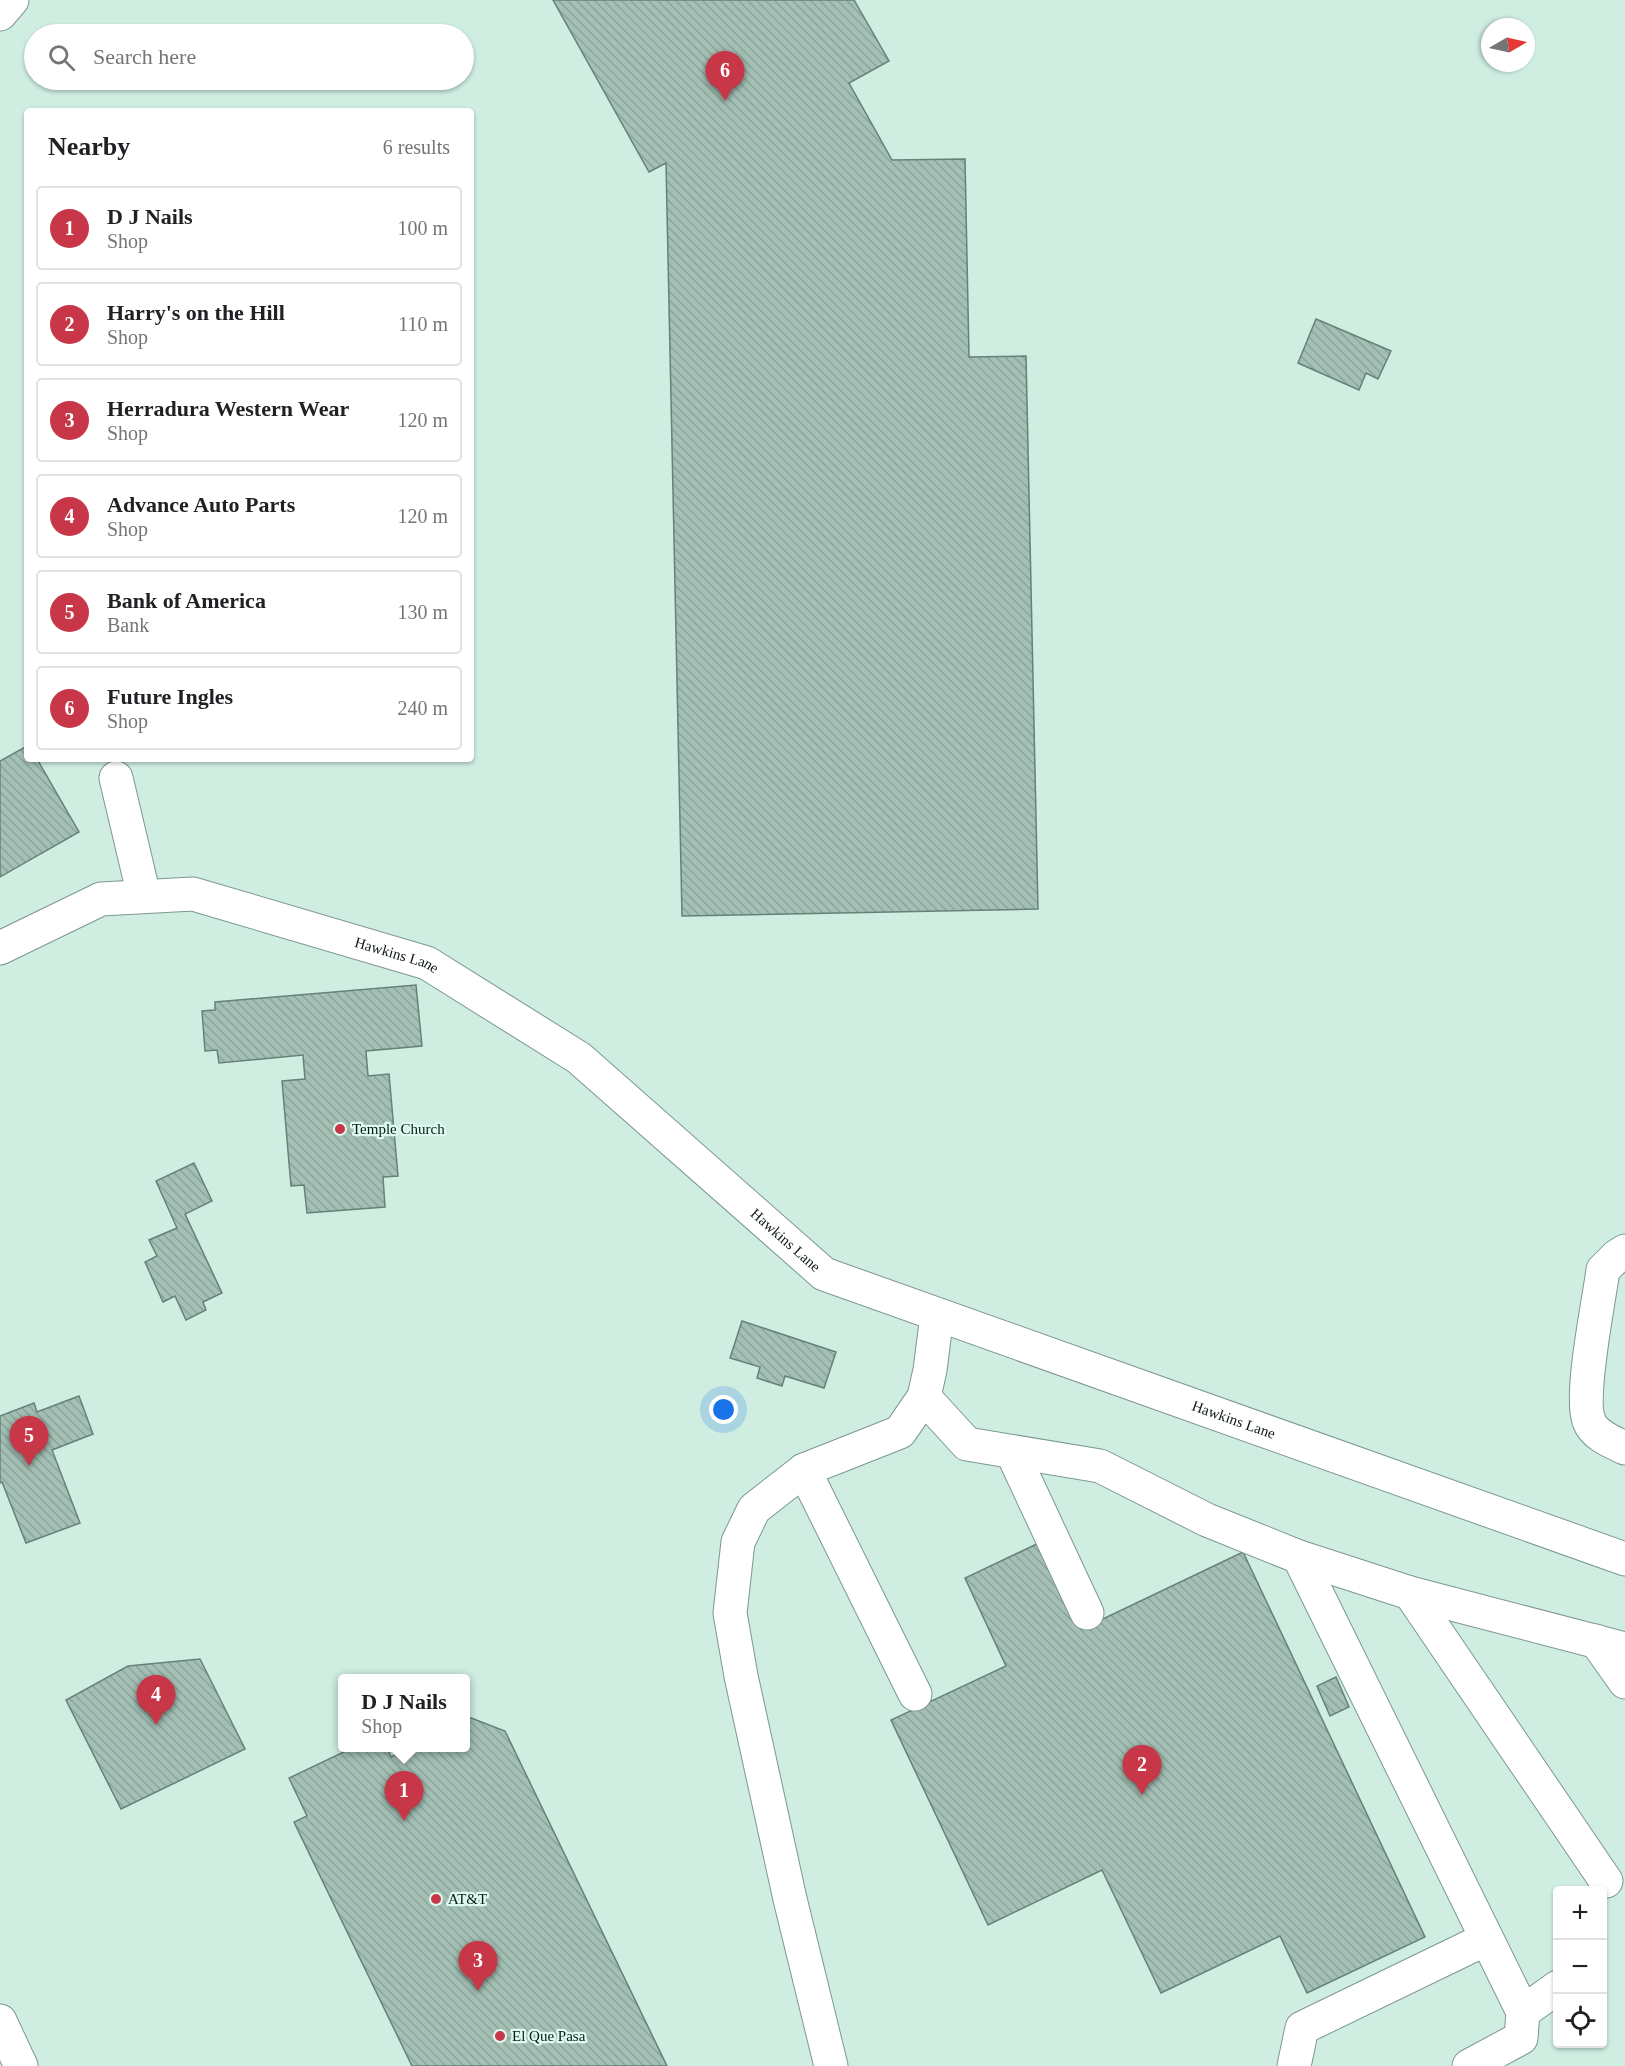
<!DOCTYPE html>
<meta charset="utf-8">
<style>
:root{--surface:#fff;--page:#f6f6f6;--text:#202124;--muted:#757577;--line:#e0e0e0;--accent:#c73747}
body{margin:0;font-family:Georgia,serif;background:var(--page);color:var(--text)}
.controls{position:absolute;right:18px;bottom:18px;display:grid;overflow:hidden;border-radius:6px;box-shadow:0 2px 4px #0004}
.controls button{width:54px;height:54px;display:grid;place-items:center;padding:0;border:0;border-bottom:2px solid var(--line);background:var(--surface);color:var(--text);font:30px sans-serif}
.compass{position:absolute;left:1481px;top:18px;width:54px;height:54px;border-radius:50%;background:var(--surface);box-shadow:0 2px 4px #0004;rotate:81deg}
.you{position:absolute;left:724px;top:1410px;width:21px;height:21px;margin:-15px;border:4px solid #fff;border-radius:50%;background:#1a73e8;box-shadow:0 0 0 9px #1a73e833}
.badge{display:grid;place-items:center;width:39px;height:39px;border-radius:50%;background:var(--accent);color:#fff;font-size:20px;font-weight:700}
.pin{position:absolute;translate:-50% -50px;filter:drop-shadow(0 2px 3px #0008)}
.pin::after{content:'';position:absolute;top:32px;width:21px;height:18px;background:inherit;clip-path:polygon(0 0,100% 0,50% 100%)}
.popup{position:absolute;left:338px;top:1674px;width:132px;height:78px;box-sizing:border-box;display:grid;place-content:center;border-radius:6px;background:var(--surface);filter:drop-shadow(0 2px 4px #0005);font-size:20px;white-space:nowrap;color:var(--muted)}
.popup b{font-size:22px;color:var(--text)}
.popup::after{content:'';position:absolute;left:50%;top:100%;margin-left:-12px;border:12px solid transparent;border-top-color:var(--surface)}
.list{margin:0;padding:0;list-style:none}
h2{display:flex;justify-content:space-between;align-items:center;height:78px;margin:0;padding:0 24px;font-size:26px}
h2 small{font-size:20px;font-weight:400;color:var(--muted)}
.list li{display:grid;grid-template-columns:39px 1fr auto;gap:18px;align-items:center;box-sizing:border-box;height:84px;margin:0 12px 12px;padding:0 12px;border:2px solid var(--line);border-radius:6px}
.list b{display:block;font-size:22px;white-space:nowrap}
.list p{margin:0;font-size:20px;white-space:nowrap;color:var(--muted)}
.list em{font-size:20px;font-style:normal;color:var(--muted)}
.icon{flex:none;width:33px;height:33px;fill:none;stroke:currentColor;stroke-width:2;stroke-linecap:round;stroke-linejoin:round}
.map{position:relative;flex:none;width:1625px;height:2066px;overflow:hidden}
.search{position:absolute;background:var(--surface);box-shadow:0 2px 4px #0004;left:24px;top:24px;width:450px;height:66px;display:flex;align-items:center;gap:15px;box-sizing:border-box;padding:0 21px;border-radius:33px;color:var(--muted);font-size:22px}
.panel{position:absolute;background:var(--surface);box-shadow:0 2px 4px #0004;left:24px;top:108px;width:450px;height:654px;border-radius:6px}
.map>svg:first-child{display:block}
</style>
<div class="map">
<svg width="1625" height="2066" viewBox="0 0 1625 2066">
<defs>
<pattern id="building-back-hatch" width="6" height="6" patternUnits="userSpaceOnUse" patternTransform="scale(1.5)"><rect width="6" height="6" fill="#a4c0b5"/><path d="M-1 5l2 2M0 0l6 6M5-1l2 2" fill="none" stroke="#8ca49b"/></pattern>
</defs>
<rect width="100%" height="100%" fill="#cfede1"/>
<g fill="url(#building-back-hatch)" stroke="#668176" stroke-width="1.5">
<path d="M 553,0 L 854,0 L 889,61 L 849,83 L 892,160 L 965,159 L 969,357 L 1026,356 L 1038,909 L 682,916 L 666,163 L 649,172 Z"/>
<path d="M 1316,319 L 1391,351 L 1378,379 L 1366,373 L 1359,390 L 1298,363 Z"/>
<path d="M 27,746 L 27,759 L 37,759 L 79,832 L 0,877 L 0,761 Z"/>
<path d="M 416,985 L 422,1046 L 366,1051 L 368,1076 L 389,1074 L 398,1176 L 383,1177 L 385,1207 L 307,1213 L 304,1185 L 291,1186 L 282,1081 L 305,1079 L 303,1055 L 219,1063 L 217,1050 L 205,1051 L 202,1011 L 215,1010 L 215,1002 Z"/>
<path d="M 194,1163 L 212,1201 L 185,1214 L 222,1293 L 203,1302 L 206,1310 L 186,1320 L 175,1296 L 163,1302 L 145,1262 L 157,1256 L 149,1240 L 177,1228 L 156,1181 Z"/>
<path d="M 742,1321 L 836,1352 L 824,1388 L 785,1376 L 782,1386 L 757,1378 L 760,1367 L 730,1358 Z"/>
<path d="M 79,1396 L 93,1434 L 52,1450 L 80,1523 L 26,1543 L 2,1482 L 0,1483 L 0,1416 L 34,1403 L 37,1412 Z"/>
<path d="M 1041,1542 L 1082,1629 L 1243,1552 L 1425,1937 L 1307,1993 L 1280,1936 L 1161,1993 L 1102,1870 L 988,1925 L 891,1720 L 1006,1666 L 965,1578 Z"/>
<path d="M 200,1659 L 245,1749 L 121,1809 L 66,1700 L 128,1666 Z"/>
<path d="M 1336,1677 L 1349,1707 L 1330,1716 L 1317,1686 Z"/>
<path d="M 471,1718 L 505,1731 L 667,2066 L 412,2066 L 294,1822 L 307,1816 L 289,1778 L 352,1748 L 387,1748 L 391,1757 L 411,1748 L 466,1748 L 466,1721 Z"/>
</g>
<g fill="none" stroke-linecap="round" stroke-linejoin="round">
<g stroke="#7d988d" stroke-width="35">
<g id="minor">
<path d="M 0,14 L 12,0"/>
<path d="M 116,778 L 144,896"/>
<path id="s1" d="M 0,948 L 101,899 L 193,894 L 427,963 L 579,1058 L 824,1274 L 1625,1559"/>
<path d="M 1625,1251 L 1617,1256 L 1603,1270 C 1599,1301 1579,1396 1589,1421 C 1594,1435 1612,1442 1625,1448"/>
<path d="M 924,1397 L 967,1444 L 1100,1466 L 1207,1520 L 1299,1557 L 1523,2012 L 1521,2038 L 1469,2066"/>
<path d="M 1012,1452 L 1087,1613"/>
<path d="M 804,1470 L 915,1694"/>
<path d="M 1299,1557 L 1410,1593 L 1625,1649"/>
<path d="M 1410,1593 L 1606,1881"/>
<path d="M 1596,1641 L 1625,1682"/>
<path d="M 1523,2012 L 1558,1987"/>
<path d="M 831,2066 L 790,1899 L 741,1676 L 730,1613 L 738,1542 L 754,1509 L 804,1470 L 900,1432 L 924,1397 L 930,1370 L 937,1315"/>
<path d="M 1294,2066 L 1302,2028 L 1486,1939"/>
</g>
</g>
<g stroke="#7d988d" stroke-width="35">
<path id="major" d="M 0,2021 L 21,2066"/>
</g>
<use href="#minor" stroke="#fff" stroke-width="33"/>
<use href="#major" stroke="#fff" stroke-width="33"/>
</g>
<g fill="#c73747" stroke="#dcfaee" stroke-width="2">
<circle cx="340" cy="1129" r="6"/>
<circle cx="436" cy="1899" r="6"/>
<circle cx="500" cy="2036" r="6"/>
</g>
<g text-anchor="middle" stroke-width="4.5" stroke-linejoin="round" paint-order="stroke">
<g font-size="15" fill="#0e1915" stroke="#dcfaee">
<text dy="5" stroke="none"><textPath href="#s1" startOffset="417">Hawkins Lane</textPath></text>
<text dy="5" stroke="none"><textPath href="#s1" startOffset="903">Hawkins Lane</textPath></text>
<text dy="5" stroke="none"><textPath href="#s1" startOffset="1389">Hawkins Lane</textPath></text>
</g>
<g font-size="15" fill="#0e1915" stroke="#dcfaee" text-anchor="start">
<text x="352" y="1134">Temple Church</text>
<text x="448" y="1904">AT&amp;T</text>
<text x="512" y="2041">El Que Pasa</text>
</g>
</g>
</svg>
<div class="controls">
<button>+</button>
<button>−</button>
<button><svg class="icon" aria-label="locate" viewBox="0 0 24 24"><circle cx="12" cy="12" r="6"/><path d="M12 2v4M12 18v4M2 12h4M18 12h4"/></svg></button>
</div>
<svg class="compass" viewBox="-18 -18 36 36"><path d="M0-13l5 13h-10z" fill="#e53935"/><path d="M0 13l5-13h-10z" fill="#757577"/></svg>
<div class="you"></div>
<div class="pin badge" style="left:404px;top:1821px">1</div>
<div class="popup"><b>D J Nails</b>Shop</div>
<div class="pin badge" style="left:1142px;top:1795px">2</div>
<div class="pin badge" style="left:478px;top:1991px">3</div>
<div class="pin badge" style="left:156px;top:1725px">4</div>
<div class="pin badge" style="left:29px;top:1466px">5</div>
<div class="pin badge" style="left:725px;top:101px">6</div>
<div class="search"><svg class="icon" aria-label="search" viewBox="0 0 24 24"><circle cx="10" cy="10" r="6"/><path d="M15 15l6 6"/></svg>Search here</div>
<section class="panel">
<h2>Nearby<small>6 results</small></h2>
<ul class="list">
<li><span class="badge">1</span><div><b>D J Nails</b><p>Shop</p></div><em>100 m</em></li>
<li><span class="badge">2</span><div><b>Harry's on the Hill</b><p>Shop</p></div><em>110 m</em></li>
<li><span class="badge">3</span><div><b>Herradura Western Wear</b><p>Shop</p></div><em>120 m</em></li>
<li><span class="badge">4</span><div><b>Advance Auto Parts</b><p>Shop</p></div><em>120 m</em></li>
<li><span class="badge">5</span><div><b>Bank of America</b><p>Bank</p></div><em>130 m</em></li>
<li><span class="badge">6</span><div><b>Future Ingles</b><p>Shop</p></div><em>240 m</em></li>
</ul>
</section>
</div>
